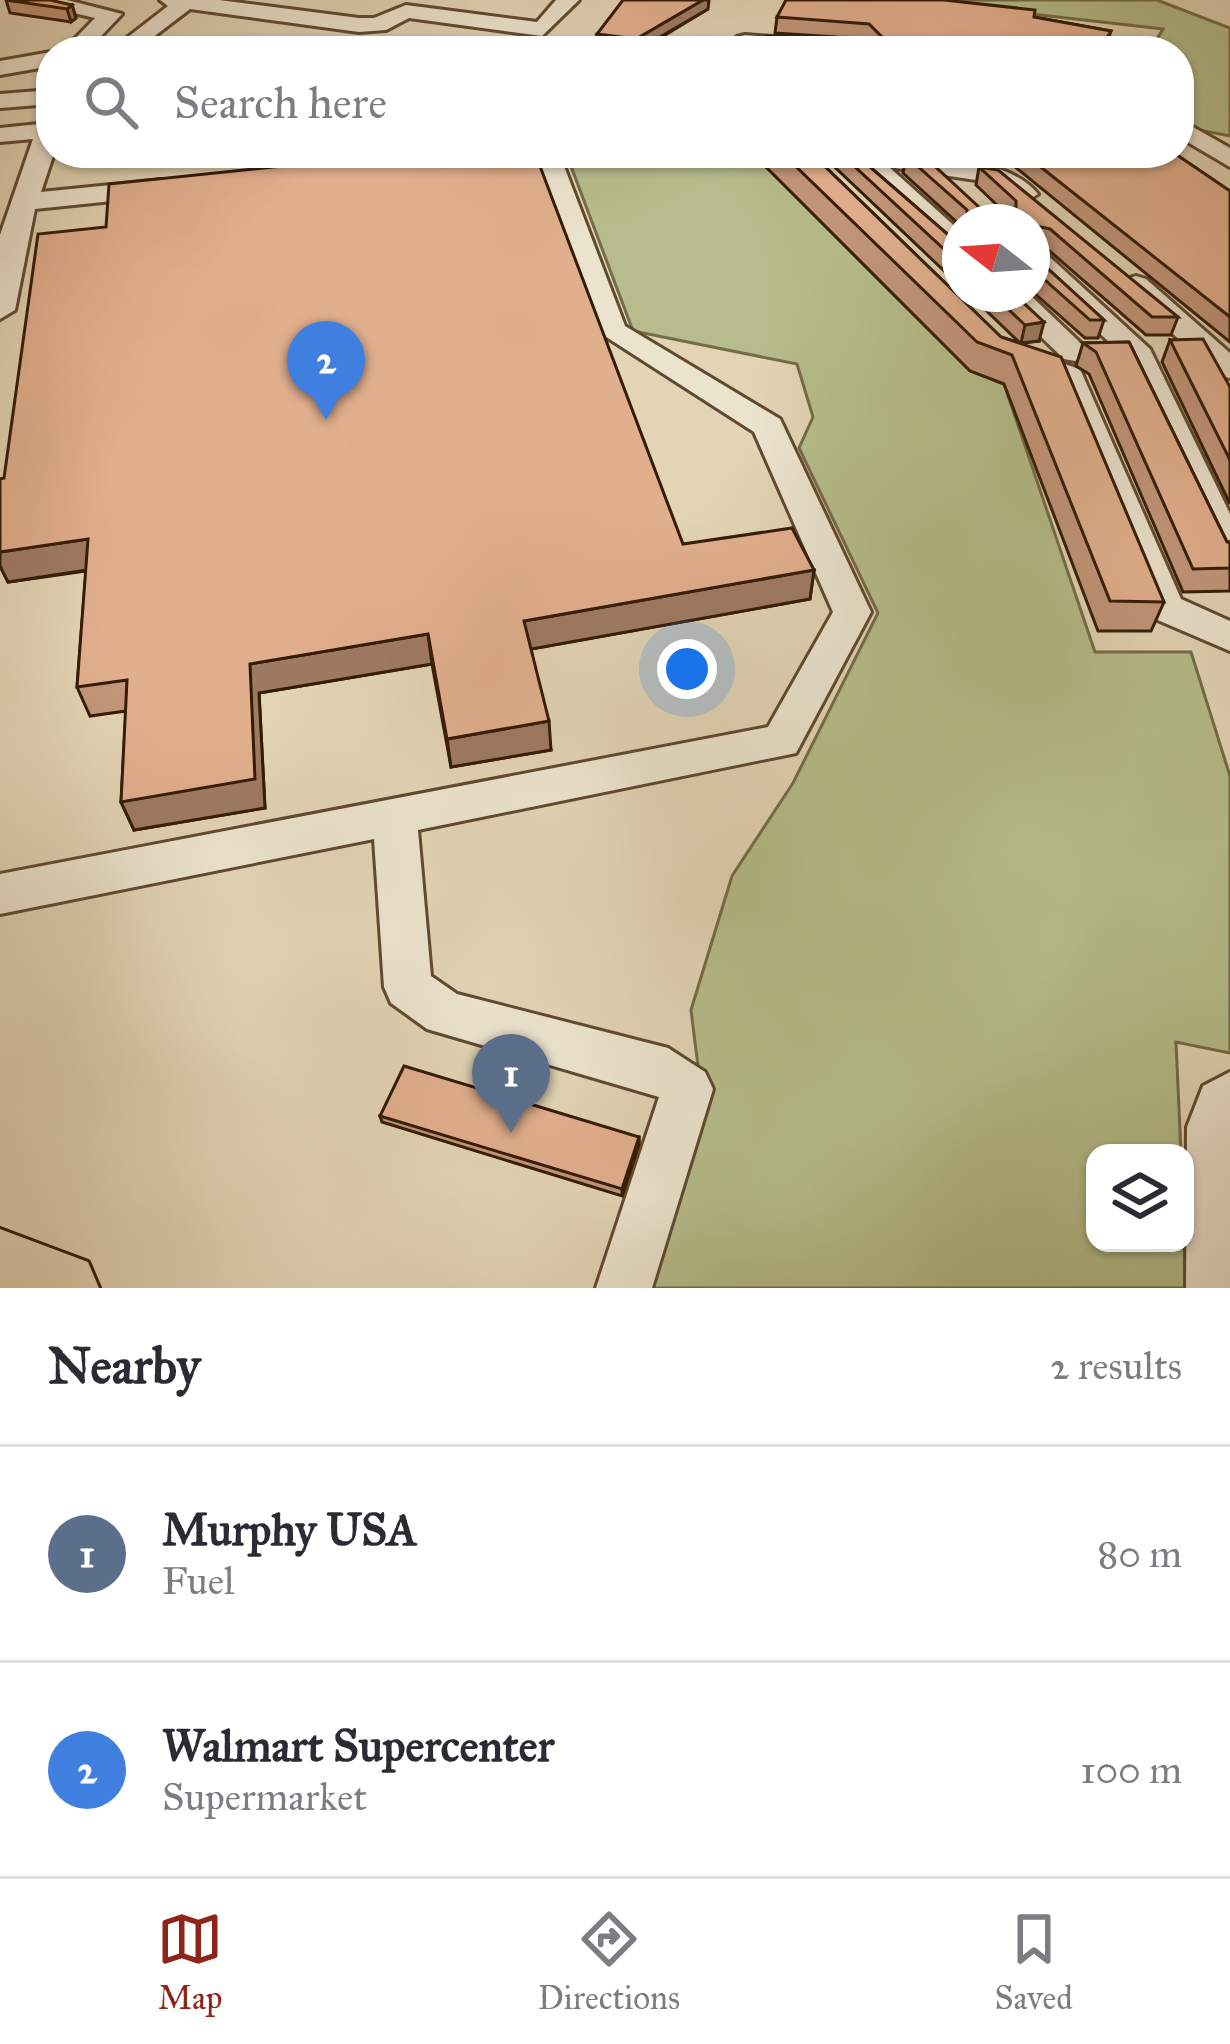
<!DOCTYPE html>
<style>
:root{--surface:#fff;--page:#f2f2f3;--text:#2b2b33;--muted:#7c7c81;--line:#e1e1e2;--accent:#8f2418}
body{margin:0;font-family:"IM FELL Great Primer",serif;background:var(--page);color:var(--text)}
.controls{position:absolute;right:36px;bottom:36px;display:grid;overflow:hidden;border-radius:24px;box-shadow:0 3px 9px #0004}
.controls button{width:108px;height:108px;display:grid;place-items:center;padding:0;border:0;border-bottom:3px solid var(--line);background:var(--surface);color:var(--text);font:60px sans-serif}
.compass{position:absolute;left:942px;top:204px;width:108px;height:108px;border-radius:50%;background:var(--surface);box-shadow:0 3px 9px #0004;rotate:287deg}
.you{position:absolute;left:687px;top:669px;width:42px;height:42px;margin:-30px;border:9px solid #fff;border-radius:50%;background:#1a73e8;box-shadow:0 0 0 18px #1a73e833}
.badge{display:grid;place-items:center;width:78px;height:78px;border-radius:50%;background:var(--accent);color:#fff;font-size:39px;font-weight:700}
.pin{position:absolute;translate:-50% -99px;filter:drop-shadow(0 3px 6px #0008)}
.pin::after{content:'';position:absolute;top:63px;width:42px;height:36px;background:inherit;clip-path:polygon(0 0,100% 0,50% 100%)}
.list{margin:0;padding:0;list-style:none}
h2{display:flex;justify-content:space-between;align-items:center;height:156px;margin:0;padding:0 48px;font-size:51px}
h2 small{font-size:39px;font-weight:400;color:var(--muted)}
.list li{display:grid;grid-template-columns:78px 1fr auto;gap:36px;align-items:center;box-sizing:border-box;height:216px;padding:0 48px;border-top:3px solid var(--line)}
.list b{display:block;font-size:45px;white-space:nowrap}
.list p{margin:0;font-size:39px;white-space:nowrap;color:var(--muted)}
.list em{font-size:39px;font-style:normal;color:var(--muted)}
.icon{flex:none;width:66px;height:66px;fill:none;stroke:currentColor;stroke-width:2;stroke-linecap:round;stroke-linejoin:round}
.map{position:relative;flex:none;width:1230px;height:1288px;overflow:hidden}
.search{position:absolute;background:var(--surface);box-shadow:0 3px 9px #0004;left:36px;right:36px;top:36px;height:132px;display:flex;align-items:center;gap:30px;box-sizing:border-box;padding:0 42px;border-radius:48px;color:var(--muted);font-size:45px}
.sheet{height:588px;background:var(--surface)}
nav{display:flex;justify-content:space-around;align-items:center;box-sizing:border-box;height:168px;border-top:3px solid var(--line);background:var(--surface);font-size:33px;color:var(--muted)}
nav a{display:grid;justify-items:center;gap:6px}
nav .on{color:var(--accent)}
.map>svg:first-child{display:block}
</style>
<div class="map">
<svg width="1230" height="1288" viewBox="0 0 1230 1288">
<rect width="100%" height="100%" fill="#e2d4b4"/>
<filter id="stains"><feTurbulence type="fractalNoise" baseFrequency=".00167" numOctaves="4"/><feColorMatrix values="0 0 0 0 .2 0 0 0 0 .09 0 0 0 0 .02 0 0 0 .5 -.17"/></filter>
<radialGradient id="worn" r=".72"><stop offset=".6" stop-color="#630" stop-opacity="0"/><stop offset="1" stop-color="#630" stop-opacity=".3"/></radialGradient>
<g fill="#b6bc8b" stroke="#746c48" stroke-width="3">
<path d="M 907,0 L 1157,0 L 1230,28 L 1230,136 L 1179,126 L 1179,51 L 1150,51 L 1163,29 Z"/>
<path d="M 566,153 L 765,153 L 761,162 L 970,370 L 1004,384 L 1095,652 L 1191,652 L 1230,776 L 1230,1053 L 1176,1042 L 1181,1153 L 1095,1153 L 1095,1243 L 1184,1243 L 1186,1288 L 652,1288 L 701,1090 L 691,1010 L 732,876 L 793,783 L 878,613 L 799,448 L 813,417 L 797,364 L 633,331 Z"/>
</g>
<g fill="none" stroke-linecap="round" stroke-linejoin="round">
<g stroke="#5f4930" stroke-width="6">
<g id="minor">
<path d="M 18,0 L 67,0 L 122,14 L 87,51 L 63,51 L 95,18 Z"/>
<path d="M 160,0 L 219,0 L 359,18 L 374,18 L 406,5 L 537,22 L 556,0 L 579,0 L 542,36 L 409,18 L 386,30 L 359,32 L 190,9 L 135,51 L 110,51 L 168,6 Z"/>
<path d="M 745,35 L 866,44 L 877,51 L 737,47 L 737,37 Z"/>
<path d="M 266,44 L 349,44 L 360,51 L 255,51 Z"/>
<path d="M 51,52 L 51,66 L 0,75 L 0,61 Z"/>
<path d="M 51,90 L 51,104 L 0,108 L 0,94 Z"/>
<path d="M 51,117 L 54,153 L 41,192 L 161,180 L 174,188 L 161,196 L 35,209 L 15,310 L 0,319 L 0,235 L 33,139 L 0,142 L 0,128 L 39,124 Z"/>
<path d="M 1179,119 L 1230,148 L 1230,167 L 1179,137 Z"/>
<path d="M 533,153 L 559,153 L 625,326 L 780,419 L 871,612 L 796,753 L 418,830 L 431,976 L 457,994 L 668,1048 L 705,1072 L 713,1089 L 652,1288 L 596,1288 L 659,1097 L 427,1029 L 391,1003 L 384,987 L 374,839 L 0,914 L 0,874 L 768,727 L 833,612 L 754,432 L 597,331 Z"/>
<path d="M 833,153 C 889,153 1002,149 1038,194 L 1025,202 L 996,183 L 889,167 L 960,231 L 960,254 L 950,252 L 853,162 Z"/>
<path d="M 1032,248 L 1042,250 L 1150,349 L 1230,514 L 1230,564 L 1217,561 L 1212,552 L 1121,353 L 1032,271 Z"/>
<path d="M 1136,276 L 1146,279 L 1230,353 L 1230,378 L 1219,376 L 1126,291 L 1121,285 L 1126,279 Z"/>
<path d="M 997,294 L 1029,294 L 1090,352 L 1075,361 L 1064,359 Z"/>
<path d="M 1017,349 L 1080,369 L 1181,599 L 1230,621 L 1230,651 L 1153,618 L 1056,382 L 1006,365 L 1001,358 Z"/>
<path d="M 1230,1072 L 1230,1288 L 1186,1288 L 1187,1127 L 1203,1086 Z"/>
</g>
</g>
<g stroke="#331b04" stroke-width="6">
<path id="major" d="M 0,1229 L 88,1262 L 99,1288 L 0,1288 Z"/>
</g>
<use href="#minor" fill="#ece3ce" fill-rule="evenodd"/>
<use href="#major" fill="#e2d4b4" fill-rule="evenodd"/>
</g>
<g fill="#c2967a" stroke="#331b04" stroke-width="3">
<path d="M 6,0 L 72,5 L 76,18 L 71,22 L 10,13 Z"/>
<path d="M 708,9 L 639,51 L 597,48 L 597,34 Z"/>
<path d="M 777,17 L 1034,17 L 1111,31 L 1104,51 L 758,51 L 836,37 L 775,33 Z"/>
<path d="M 761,153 L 811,153 L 1001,337 L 1020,343 L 969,294 L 1014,294 L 1039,341 L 1021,343 L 1164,602 L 1151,631 L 1098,631 L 1004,384 L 970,371 L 760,161 Z"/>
<path d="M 820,153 L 854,153 L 953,239 L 960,239 L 960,286 Z"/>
<path d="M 929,153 L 1174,153 L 1230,191 L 1230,342 L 1014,166 Z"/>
<path d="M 906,156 L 980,208 L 1000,208 L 976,185 L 979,167 L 1178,317 L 1171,335 L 1146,335 L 1045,247 L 1033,244 L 1034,256 L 1104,320 L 1098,338 L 1085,338 L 1032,291 L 1032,222 L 960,222 L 960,225 L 903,173 Z"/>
<path d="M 1170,340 L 1230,387 L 1230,504 L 1162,362 Z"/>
<path d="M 1129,342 L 1227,542 L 1230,542 L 1230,591 L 1183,592 L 1089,374 L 1076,366 L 1083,343 Z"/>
<path d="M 0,479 L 683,544 L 814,570 L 810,599 L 531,649 L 551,750 L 451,767 L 432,664 L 259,693 L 265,808 L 134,830 L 121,802 L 126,711 L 90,716 L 77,687 L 86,571 L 8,582 L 0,566 Z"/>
<path d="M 380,1116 L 639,1137 L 639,1144 L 622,1196 L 382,1122 Z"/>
</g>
<g fill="#9e7a63" stroke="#331b04" stroke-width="3">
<path d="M 703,0 L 709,0 L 708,9 L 636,51 L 636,39 Z"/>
<path d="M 72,5 L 76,18 L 71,22 L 67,9 Z"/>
<path d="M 1044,322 L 1039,341 L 1021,343 L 1025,325 Z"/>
<path d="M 88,539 L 100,568 L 8,582 L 0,566 L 0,552 Z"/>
<path d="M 814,570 L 810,599 L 526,650 L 524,621 Z"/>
<path d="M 428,634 L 432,664 L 259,693 L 265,808 L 134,830 L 121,802 L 250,664 Z"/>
<path d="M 549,721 L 551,750 L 451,767 L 447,739 Z"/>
<path d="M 639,1137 L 639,1144 L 622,1196 L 622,1189 Z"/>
</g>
<g fill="#e2af8e" stroke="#331b04" stroke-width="3">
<path d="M 6,0 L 50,0 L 72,5 L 67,9 Z"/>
<path d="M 623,0 L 703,0 L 636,39 L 597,34 Z"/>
<path d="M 786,0 L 944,0 L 1035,10 L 1034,17 L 1111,31 L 1099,51 L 758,51 L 766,36 L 883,38 L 869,24 L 777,17 Z"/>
<path d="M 656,47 L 684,51 L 652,51 Z"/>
<path d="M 409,153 L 535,153 L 683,544 L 792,528 L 814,570 L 524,621 L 549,721 L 447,739 L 428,634 L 250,664 L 255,779 L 121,802 L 127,680 L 77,687 L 88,539 L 0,552 L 0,479 L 4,478 L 38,234 L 106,227 L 109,184 Z"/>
<path d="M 782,153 L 811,153 L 1001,337 L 1061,357 L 1164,602 L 1110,601 L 1012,355 L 977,342 Z"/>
<path d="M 840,153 L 854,153 L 953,239 L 960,239 L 960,264 Z"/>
<path d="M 1023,153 L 1174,153 L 1230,191 L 1230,317 Z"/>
<path d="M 906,156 L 927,159 L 980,208 L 1016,208 L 1016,201 L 979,167 L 998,170 L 1178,317 L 1152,317 L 1050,229 L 1037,226 L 1032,230 L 1034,256 L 1104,320 L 1090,320 L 1037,273 L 1032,273 L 1032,222 L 967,222 L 967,210 Z"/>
<path d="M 992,294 L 1014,294 L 1044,322 L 1025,325 Z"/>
<path d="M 1203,339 L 1230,387 L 1230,460 L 1170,340 Z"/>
<path d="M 1129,342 L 1227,542 L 1230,542 L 1230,568 L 1193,569 L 1096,352 L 1083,343 Z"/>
<path d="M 404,1066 L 639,1137 L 622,1189 L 380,1116 Z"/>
</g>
<rect width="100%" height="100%" filter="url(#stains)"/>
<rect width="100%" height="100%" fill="url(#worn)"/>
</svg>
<div class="controls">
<button><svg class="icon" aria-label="layers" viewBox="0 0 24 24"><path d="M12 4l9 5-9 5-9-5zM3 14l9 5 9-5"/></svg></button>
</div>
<svg class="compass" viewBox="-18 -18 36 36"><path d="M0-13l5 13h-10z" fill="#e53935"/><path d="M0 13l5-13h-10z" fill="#7c7c81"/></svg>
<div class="you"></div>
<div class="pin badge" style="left:511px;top:1133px;background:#5c6f8a">1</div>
<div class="pin badge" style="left:326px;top:420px;background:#3f7fe0">2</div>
<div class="search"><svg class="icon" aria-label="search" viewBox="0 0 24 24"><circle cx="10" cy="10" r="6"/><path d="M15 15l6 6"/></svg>Search here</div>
</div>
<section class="sheet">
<h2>Nearby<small>2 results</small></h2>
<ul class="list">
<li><span class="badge" style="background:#5c6f8a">1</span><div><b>Murphy USA</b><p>Fuel</p></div><em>80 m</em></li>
<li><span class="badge" style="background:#3f7fe0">2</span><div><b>Walmart Supercenter</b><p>Supermarket</p></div><em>100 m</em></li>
</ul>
</section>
<nav>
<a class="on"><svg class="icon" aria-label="map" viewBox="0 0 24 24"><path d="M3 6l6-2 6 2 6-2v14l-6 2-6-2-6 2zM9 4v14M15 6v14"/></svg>Map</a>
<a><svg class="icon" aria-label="directions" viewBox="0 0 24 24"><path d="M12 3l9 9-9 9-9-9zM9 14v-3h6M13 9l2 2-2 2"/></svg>Directions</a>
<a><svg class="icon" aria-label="saved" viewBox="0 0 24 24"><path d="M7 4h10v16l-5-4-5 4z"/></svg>Saved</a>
</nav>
